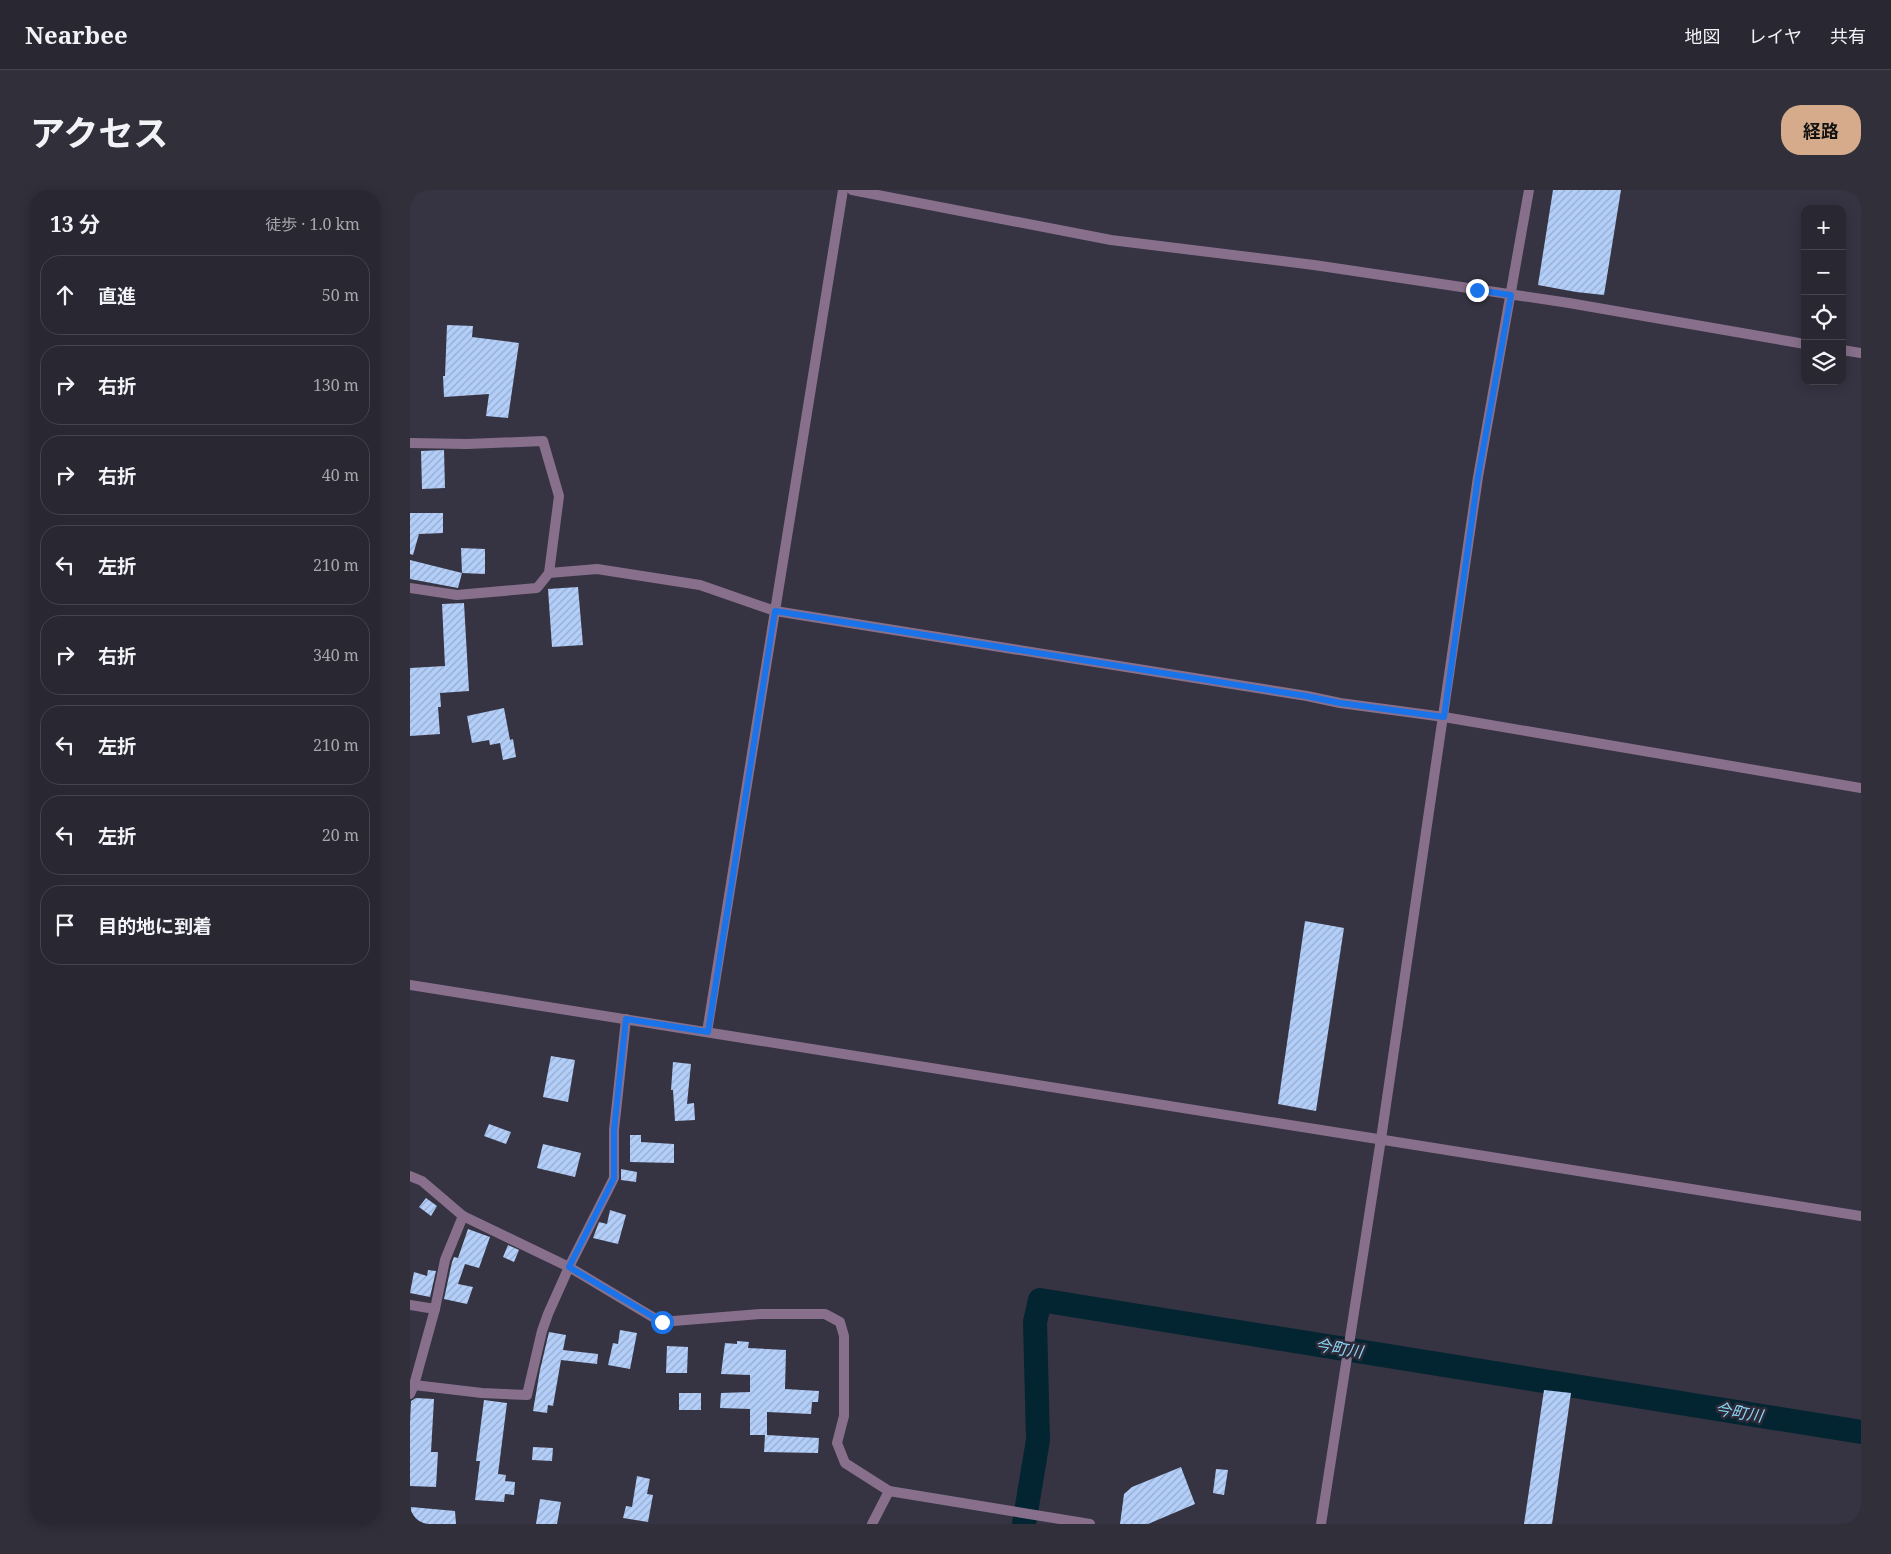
<!DOCTYPE html>
<html lang="ja">
<meta charset="utf-8">
<style>
:root{--surface:#282732;--page:#302f3a;--text:#f1f3f6;--muted:#a5a5ac;--line:#44444d;--accent:#d6ab8b}
body{margin:0;font-family:"Noto Serif","Noto Sans JP",serif;background:var(--page);color:var(--text)}
.controls{position:absolute;right:15px;top:15px;display:grid;overflow:hidden;border-radius:10px;box-shadow:0 2px 12px #0003}
.controls button{width:45px;height:45px;display:grid;place-items:center;padding:0;border:0;border-bottom:1px solid var(--line);background:var(--surface);color:var(--text);font:25px sans-serif}
.stop{position:absolute;width:15px;height:15px;margin:-11px;border:4px solid #1a73e8;border-radius:50%;background:#fff}
.stop.end{background:#1a73e8;border-color:#fff;box-shadow:0 1px 5px #0008}
.list{margin:0;padding:0;list-style:none}
h2{display:flex;justify-content:space-between;align-items:center;height:65px;margin:0;padding:0 20px;font-size:21px}
h2 small{font-size:16px;font-weight:400;color:var(--muted)}
.list li{display:grid;grid-template-columns:32px 1fr auto;gap:15px;align-items:center;box-sizing:border-box;height:80px;margin:0 10px 10px;padding:0 10px;border:1px solid var(--line);border-radius:20px}
.list b{display:block;font-size:19px;white-space:nowrap}
.list em{font-size:16px;font-style:normal;color:var(--muted)}
.icon{flex:none;width:28px;height:28px;fill:none;stroke:currentColor;stroke-width:2;stroke-linecap:round;stroke-linejoin:round}
.map{position:relative;flex:none;width:1451px;height:1334px;overflow:hidden;border-radius:20px}
header{display:flex;align-items:center;gap:30px;box-sizing:border-box;height:70px;padding:0 25px;background:var(--surface);border-bottom:1px solid var(--line)}
header strong{font-size:24px}
nav{display:flex;gap:28px;margin-inline-start:auto;font-size:18px}
.intro{display:flex;align-items:center;justify-content:space-between;box-sizing:border-box;height:120px;padding:0 30px}
h1{margin:0;font-size:35px}
.button{padding:12px 22px;border-radius:20px;background:var(--accent);color:#111;font-size:18px;font-weight:700}
main{display:flex;gap:30px;padding:0 30px}
aside{flex:1;background:var(--surface);border-radius:20px;box-shadow:0 2px 12px #0003}
.map>svg:first-child{display:block}
</style>
<header>
<strong>Nearbee</strong>
<nav><a>地図</a><a>レイヤ</a><a>共有</a></nav>
</header>
<div class="intro"><h1>アクセス</h1><a class="button">経路</a></div>
<main>
<aside>
<h2>13 分<small>徒歩 · 1.0 km</small></h2>
<ul class="list">
<li><svg class="icon" aria-label="ahead" viewBox="0 0 24 24"><path d="M12 20V5M6 11l6-6 6 6"/></svg><div><b>直進</b></div><em>50 m</em></li>
<li><svg class="icon" aria-label="right" viewBox="0 0 24 24"><path d="M7 20v-9h11M14 6l5 5-5 5"/></svg><div><b>右折</b></div><em>130 m</em></li>
<li><svg class="icon" aria-label="right" viewBox="0 0 24 24"><path d="M7 20v-9h11M14 6l5 5-5 5"/></svg><div><b>右折</b></div><em>40 m</em></li>
<li><svg class="icon" aria-label="left" viewBox="0 0 24 24"><path d="M17 20v-9H6M10 6l-5 5 5 5"/></svg><div><b>左折</b></div><em>210 m</em></li>
<li><svg class="icon" aria-label="right" viewBox="0 0 24 24"><path d="M7 20v-9h11M14 6l5 5-5 5"/></svg><div><b>右折</b></div><em>340 m</em></li>
<li><svg class="icon" aria-label="left" viewBox="0 0 24 24"><path d="M17 20v-9H6M10 6l-5 5 5 5"/></svg><div><b>左折</b></div><em>210 m</em></li>
<li><svg class="icon" aria-label="left" viewBox="0 0 24 24"><path d="M17 20v-9H6M10 6l-5 5 5 5"/></svg><div><b>左折</b></div><em>20 m</em></li>
<li><svg class="icon" aria-label="arrive" viewBox="0 0 24 24"><path d="M6 21V4h12l-3 4 3 4H6"/></svg><div><b>目的地に到着</b></div></li>
</ul>
</aside>
<div class="map">
<svg width="1451" height="1334" viewBox="0 0 1451 1334">
<defs>
<pattern id="building-hatch" width="6" height="6" patternUnits="userSpaceOnUse" patternTransform="scale(1.25)"><rect width="6" height="6" fill="#b2cef9"/><path d="M-1 1l2-2M0 6l6-6M5 7l2-2" fill="none" stroke="#97accc"/></pattern>
</defs>
<rect width="100%" height="100%" fill="#363443"/>
<g fill="none" stroke-linecap="round" stroke-linejoin="round">
<path stroke="#032531" stroke-width="24" d="M 614,1334 L 628,1250 L 625,1132 L 630,1110 L 1451,1242"/>
</g>
<g fill="url(#building-hatch)">
<path d="M 1143,0 L 1211,0 L 1194,105 L 1166,102 L 1128,95 Z"/>
<path d="M 37,135 L 63,136 L 62,147 L 109,153 L 98,228 L 76,226 L 79,204 L 34,207 L 33,186 L 35,186 Z"/>
<path d="M 34,260 L 35,298 L 12,299 L 11,261 Z"/>
<path d="M 0,323 L 33,323 L 33,343 L 9,344 L 3,365 L 0,364 Z"/>
<path d="M 51,358 L 75,359 L 75,384 L 52,383 Z"/>
<path d="M 0,370 L 52,383 L 48,398 L 0,389 Z"/>
<path d="M 168,397 L 173,455 L 142,457 L 138,399 Z"/>
<path d="M 54,413 L 59,501 L 30,503 L 31,517 L 28,517 L 30,544 L 0,546 L 0,478 L 35,476 L 32,414 Z"/>
<path d="M 94,518 L 100,550 L 103,549 L 106,567 L 93,570 L 90,553 L 80,555 L 79,550 L 62,553 L 57,526 Z"/>
<path d="M 895,731 L 934,738 L 906,921 L 868,914 Z"/>
<path d="M 141,866 L 165,870 L 158,912 L 133,907 Z"/>
<path d="M 263,872 L 281,874 L 277,914 L 284,913 L 285,930 L 265,931 L 263,900 L 261,900 Z"/>
<path d="M 79,934 L 101,942 L 96,954 L 74,946 Z"/>
<path d="M 220,945 L 231,945 L 231,952 L 264,954 L 264,973 L 220,972 Z"/>
<path d="M 133,954 L 171,963 L 165,987 L 127,978 Z"/>
<path d="M 211,979 L 227,982 L 226,992 L 211,990 Z"/>
<path d="M 16,1008 L 27,1016 L 21,1026 L 9,1017 Z"/>
<path d="M 200,1020 L 216,1025 L 208,1054 L 183,1048 L 189,1032 L 197,1034 Z"/>
<path d="M 58,1039 L 80,1047 L 69,1078 L 55,1074 L 48,1094 L 63,1097 L 57,1114 L 34,1109 L 42,1072 L 44,1067 L 48,1068 Z"/>
<path d="M 98,1055 L 109,1060 L 104,1072 L 93,1067 Z"/>
<path d="M 18,1080 L 26,1081 L 20,1107 L 0,1103 L 4,1082 L 17,1086 Z"/>
<path d="M 210,1140 L 227,1143 L 220,1179 L 198,1175 L 203,1153 L 208,1154 Z"/>
<path d="M 139,1142 L 156,1145 L 153,1160 L 188,1164 L 187,1174 L 151,1170 L 143,1216 L 138,1215 L 137,1223 L 123,1221 L 130,1180 Z"/>
<path d="M 327,1151 L 339,1152 L 338,1158 L 376,1160 L 375,1199 L 409,1201 L 408,1212 L 402,1212 L 401,1224 L 357,1222 L 357,1245 L 409,1248 L 408,1263 L 354,1262 L 355,1245 L 340,1245 L 340,1219 L 310,1218 L 311,1203 L 340,1202 L 340,1185 L 311,1184 L 315,1153 L 327,1154 Z"/>
<path d="M 257,1156 L 278,1157 L 277,1183 L 256,1183 Z"/>
<path d="M 1134,1200 L 1161,1203 L 1142,1334 L 1114,1334 Z"/>
<rect x="269" y="1203" width="22" height="17"/>
<path d="M 6,1208 L 24,1209 L 21,1262 L 28,1262 L 26,1297 L 0,1296 L 0,1232 L 1,1211 Z"/>
<path d="M 74,1210 L 97,1213 L 88,1284 L 96,1285 L 95,1291 L 105,1292 L 104,1305 L 95,1304 L 94,1312 L 65,1310 L 70,1271 L 66,1271 Z"/>
<path d="M 123,1257 L 143,1258 L 142,1271 L 122,1270 Z"/>
<path d="M 771,1277 L 785,1314 L 738,1334 L 710,1334 L 714,1304 L 722,1297 Z"/>
<path d="M 806,1279 L 818,1280 L 814,1305 L 803,1303 Z"/>
<path d="M 227,1286 L 240,1289 L 237,1304 L 243,1305 L 238,1332 L 213,1328 L 216,1316 L 222,1317 Z"/>
<path d="M 130,1309 L 151,1312 L 147,1334 L 126,1334 Z"/>
<path d="M 1,1317 L 45,1321 L 46,1334 L 0,1334 Z"/>
</g>
<g fill="none" stroke-linecap="round" stroke-linejoin="round">
<g stroke="#88708c" stroke-width="10">
<path d="M 442,0 L 701,50 L 904,75 L 1159,113 L 1395,154"/>
<path d="M 1432,160 L 1451,163"/>
<path d="M 0,253 L 57,254 L 133,251 L 149,306 L 139,383 L 187,379 L 290,395 L 365,421 L 897,506 L 930,513 L 1034,527 L 1451,598"/>
<path d="M 0,398 L 47,405 L 127,398 L 139,383"/>
<path d="M 0,795 L 1451,1026"/>
<path d="M 297,842 L 433,0"/>
<path d="M 0,986 L 12,991 L 53,1026 L 159,1077 L 251,1132 L 350,1124 L 415,1124 L 430,1132 L 434,1146 L 434,1226 L 427,1253 L 435,1273 L 479,1301 L 680,1334"/>
<path d="M 0,1115 L 25,1119"/>
<path d="M 4,1195 L 25,1119 L 35,1070 L 53,1026"/>
<path d="M 0,1204 L 4,1195 L 72,1203 L 117,1205 L 132,1141 L 138,1124 L 159,1077 L 204,988 L 204,940 L 216,829"/>
<path d="M 462,1334 L 479,1301"/>
<path d="M 911,1334 L 971,949 L 1068,287 L 1119,0"/>
</g>
</g>
<g fill="none" stroke-linecap="round" stroke-linejoin="round">
<path stroke="#1a73e8" stroke-width="6" d="M 252,1132 L 159,1077 L 204,988 L 204,940 L 216,829 L 298,842 L 365,421 L 896,506 L 930,513 L 1034,527 L 1068,287 L 1101,105 L 1067,100"/>
</g>
<g text-anchor="middle" stroke-width="5" stroke-linejoin="round" paint-order="stroke">
<g font-size="16" font-style="italic" fill="#8cd6f4" stroke="#2c2a39">
<text transform="translate(929 1158) rotate(9)" y="6">今町川</text>
<text transform="translate(1329 1222) rotate(9)" y="6">今町川</text>
</g>
</g>
</svg>
<div class="controls">
<button>+</button>
<button>−</button>
<button><svg class="icon" aria-label="locate" viewBox="0 0 24 24"><circle cx="12" cy="12" r="6"/><path d="M12 2v4M12 18v4M2 12h4M18 12h4"/></svg></button>
<button><svg class="icon" aria-label="layers" viewBox="0 0 24 24"><path d="M12 4l9 5-9 5-9-5zM3 14l9 5 9-5"/></svg></button>
</div>
<div class="stop" style="left:252px;top:1132px"></div>
<div class="stop end" style="left:1067px;top:100px"></div>
</div>
</main>
